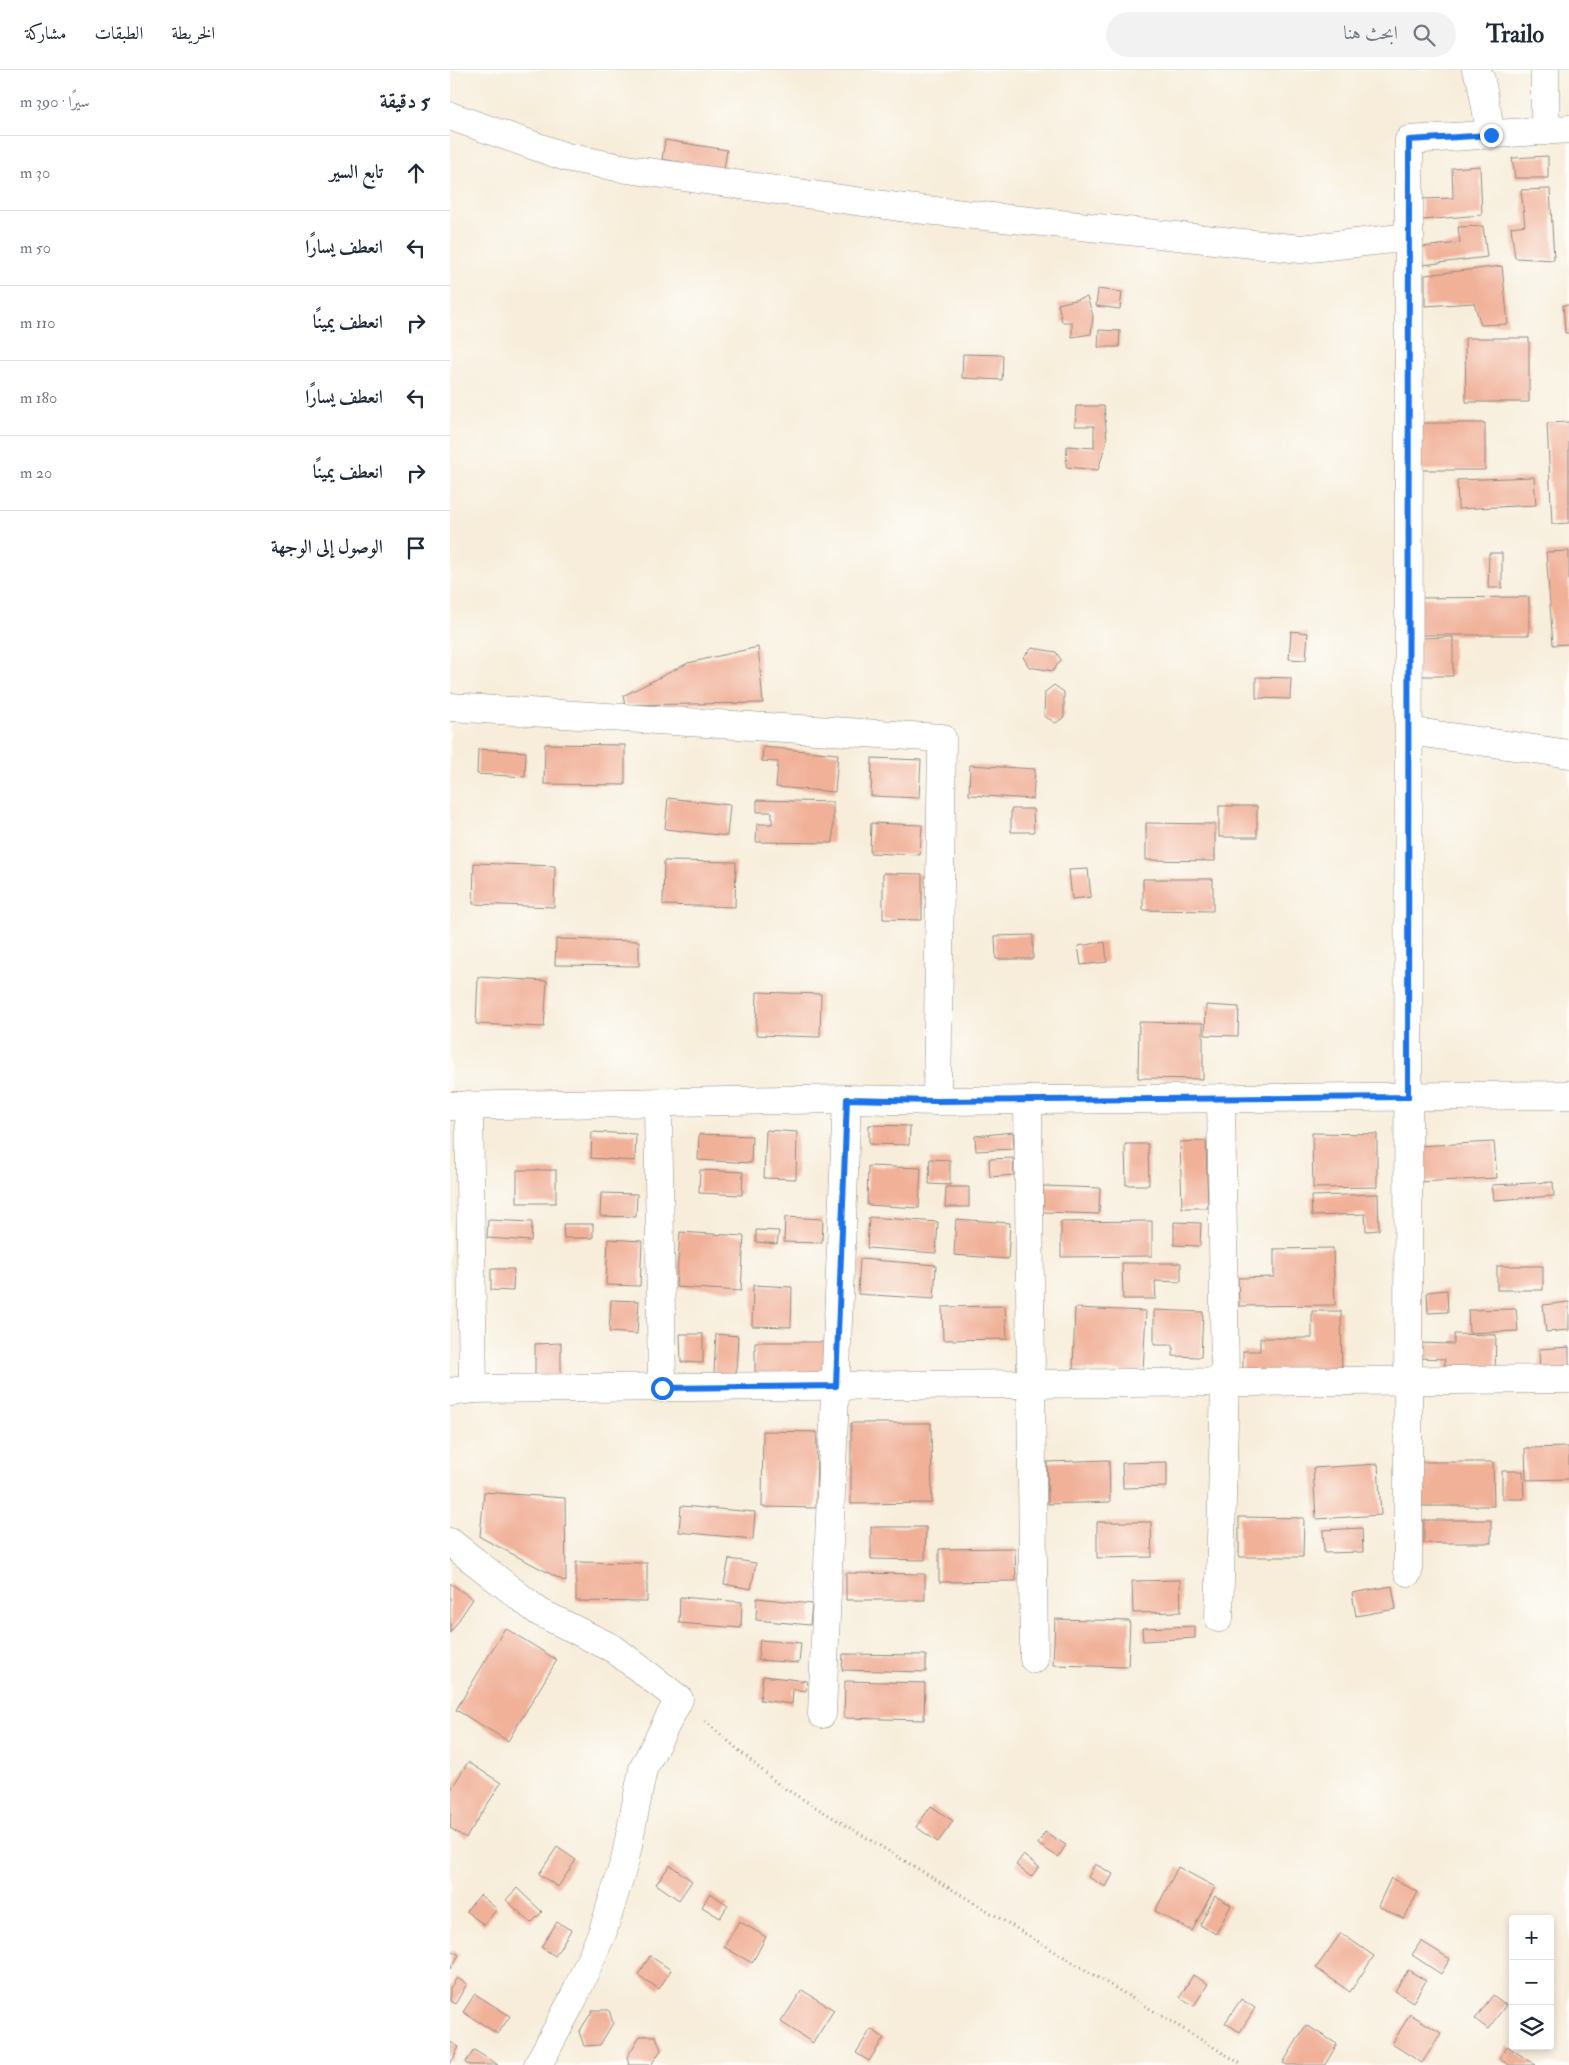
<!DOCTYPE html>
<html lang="ar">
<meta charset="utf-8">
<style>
:root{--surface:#fff;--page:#f2f2f3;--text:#1f2937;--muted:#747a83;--line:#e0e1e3}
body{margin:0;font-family:"IM FELL Double Pica",Amiri,serif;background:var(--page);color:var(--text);direction:rtl}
.controls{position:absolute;right:15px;bottom:15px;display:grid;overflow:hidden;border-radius:5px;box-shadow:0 2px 8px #0003}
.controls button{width:45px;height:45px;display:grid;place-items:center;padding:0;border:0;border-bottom:1px solid var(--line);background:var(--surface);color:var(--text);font:25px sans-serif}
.stop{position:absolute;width:15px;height:15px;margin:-11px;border:4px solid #1a73e8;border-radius:50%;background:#fff}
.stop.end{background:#1a73e8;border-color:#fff;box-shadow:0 1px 5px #0008}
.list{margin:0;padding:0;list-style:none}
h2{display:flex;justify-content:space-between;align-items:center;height:65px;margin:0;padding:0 20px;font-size:21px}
h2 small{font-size:16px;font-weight:400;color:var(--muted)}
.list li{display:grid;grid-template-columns:32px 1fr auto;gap:15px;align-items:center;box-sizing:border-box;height:75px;padding:0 20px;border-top:1px solid var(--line)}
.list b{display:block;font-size:19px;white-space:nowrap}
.list em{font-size:16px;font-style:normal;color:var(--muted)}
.icon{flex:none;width:28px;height:28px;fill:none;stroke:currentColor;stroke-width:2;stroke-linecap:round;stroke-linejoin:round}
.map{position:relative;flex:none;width:1119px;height:1995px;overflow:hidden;direction:ltr}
header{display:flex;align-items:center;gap:30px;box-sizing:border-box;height:70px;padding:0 25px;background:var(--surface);border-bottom:1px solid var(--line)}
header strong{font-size:24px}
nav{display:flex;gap:28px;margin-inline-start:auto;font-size:18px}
.search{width:350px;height:45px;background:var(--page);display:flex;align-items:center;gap:12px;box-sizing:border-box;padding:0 18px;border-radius:28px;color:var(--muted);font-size:19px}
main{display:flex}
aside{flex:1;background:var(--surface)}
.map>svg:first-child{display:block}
</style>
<header>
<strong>Trailo</strong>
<div class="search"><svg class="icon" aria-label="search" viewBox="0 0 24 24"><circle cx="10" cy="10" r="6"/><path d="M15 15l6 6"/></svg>ابحث هنا</div>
<nav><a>الخريطة</a><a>الطبقات</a><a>مشاركة</a></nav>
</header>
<main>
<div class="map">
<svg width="1119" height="1995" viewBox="0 0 1119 1995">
<rect width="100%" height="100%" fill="#fdfcf7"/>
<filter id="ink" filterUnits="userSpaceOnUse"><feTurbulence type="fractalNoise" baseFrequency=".02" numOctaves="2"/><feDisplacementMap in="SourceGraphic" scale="10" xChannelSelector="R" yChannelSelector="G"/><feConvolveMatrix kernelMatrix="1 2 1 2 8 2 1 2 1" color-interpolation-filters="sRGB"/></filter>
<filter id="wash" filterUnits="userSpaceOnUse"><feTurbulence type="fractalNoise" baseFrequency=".0096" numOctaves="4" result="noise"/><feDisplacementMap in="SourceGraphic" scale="20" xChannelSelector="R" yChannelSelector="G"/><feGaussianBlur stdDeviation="1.12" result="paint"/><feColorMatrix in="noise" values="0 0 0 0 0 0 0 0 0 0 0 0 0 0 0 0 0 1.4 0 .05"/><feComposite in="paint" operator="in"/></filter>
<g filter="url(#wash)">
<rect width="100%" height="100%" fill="#f7edda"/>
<g id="blocks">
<g fill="#f1b199">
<path d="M 215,70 L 277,80 L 274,100 L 212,89 Z"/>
<path d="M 1098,86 L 1098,108 L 1065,108 L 1062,88 Z"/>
<path d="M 1030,96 L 1032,145 L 972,150 L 972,129 L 1003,128 L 1002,98 Z"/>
<path d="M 1100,119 L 1104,190 L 1065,188 L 1061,157 L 1075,155 L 1071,120 Z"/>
<path d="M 1033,156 L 1037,187 L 973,195 L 971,177 L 1010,173 L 1008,157 Z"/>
<path d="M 1052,196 L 1058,254 L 1031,255 L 1024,233 L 975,236 L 975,205 Z"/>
<path d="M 648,219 L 672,222 L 670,239 L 646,236 Z"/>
<path d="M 637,227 L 643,246 L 641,264 L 622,267 L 622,252 L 612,252 L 608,234 Z"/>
<path d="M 1113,235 L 1119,235 L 1119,263 L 1115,263 Z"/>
<path d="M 649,260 L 670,261 L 669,277 L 648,277 Z"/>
<path d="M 1015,268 L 1079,268 L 1079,332 L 1016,332 Z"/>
<path d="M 513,284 L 553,285 L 552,310 L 512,308 Z"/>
<path d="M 626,336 L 654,336 L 657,370 L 648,400 L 616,397 L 617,376 L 644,378 L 644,356 L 625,356 Z"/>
<path d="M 1119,352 L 1119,453 L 1102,454 L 1097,353 Z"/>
<path d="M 967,353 L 1035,353 L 1035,400 L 968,400 Z"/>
<path d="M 1084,407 L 1086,435 L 1008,439 L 1007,410 Z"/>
<path d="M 1119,481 L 1119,574 L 1103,575 L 1096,482 Z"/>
<path d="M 1039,483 L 1052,483 L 1052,518 L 1038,518 Z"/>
<path d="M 1079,527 L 1079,565 L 967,565 L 968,528 Z"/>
<path d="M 841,561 L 858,563 L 856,590 L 839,589 Z"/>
<path d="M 1003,567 L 1003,606 L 967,606 L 967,568 Z"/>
<path d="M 308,577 L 313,633 L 175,635 L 173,626 L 238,593 Z"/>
<path d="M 582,578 L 606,582 L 611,590 L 603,601 L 579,597 L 573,587 Z"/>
<path d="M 806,607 L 841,608 L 840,629 L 806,628 Z"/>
<path d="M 604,615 L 614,622 L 614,647 L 606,653 L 594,646 L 595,622 Z"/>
<path d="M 95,674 L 175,675 L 175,715 L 94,714 Z"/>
<path d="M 313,677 L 388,684 L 385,722 L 326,717 L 328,692 L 312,691 Z"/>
<path d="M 28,679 L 76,682 L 75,707 L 27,704 Z"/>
<path d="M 422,688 L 471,690 L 469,728 L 421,726 Z"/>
<path d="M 520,695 L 585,699 L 583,729 L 519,725 Z"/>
<path d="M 218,728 L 280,735 L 277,766 L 215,759 Z"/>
<path d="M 307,730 L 383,732 L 383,773 L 306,772 L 307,754 L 322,754 L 322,742 L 307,742 Z"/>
<rect x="769" y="736" width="38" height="31"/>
<path d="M 561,739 L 583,739 L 584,762 L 561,762 Z"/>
<path d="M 421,753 L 472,755 L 470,785 L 420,783 Z"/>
<path d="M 696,753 L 765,754 L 765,791 L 696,790 Z"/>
<path d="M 214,791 L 286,792 L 285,837 L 213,835 Z"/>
<path d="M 24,793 L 105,796 L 104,837 L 23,834 Z"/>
<path d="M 638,799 L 641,827 L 622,829 L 619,800 Z"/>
<path d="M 433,803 L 472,804 L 472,850 L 433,849 Z"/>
<path d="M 693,809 L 763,809 L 763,841 L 693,840 Z"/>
<path d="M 583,865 L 583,889 L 546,889 L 545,866 Z"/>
<path d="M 106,869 L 189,871 L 189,896 L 105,895 Z"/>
<path d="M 655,872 L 657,892 L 631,895 L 628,876 Z"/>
<path d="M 28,907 L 97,911 L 94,957 L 26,954 Z"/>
<path d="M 307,922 L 371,924 L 370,967 L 306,965 Z"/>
<path d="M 756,935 L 789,937 L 788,966 L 755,965 Z"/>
<path d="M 689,952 L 753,953 L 753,1009 L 688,1008 Z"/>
<path d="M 419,1055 L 460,1056 L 459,1075 L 419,1074 Z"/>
<path d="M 316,1060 L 347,1062 L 346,1109 L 314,1108 Z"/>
<path d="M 142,1062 L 186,1064 L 185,1091 L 141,1088 Z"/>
<path d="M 563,1062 L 564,1079 L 526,1081 L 525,1066 Z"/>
<path d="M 862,1063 L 927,1064 L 927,1117 L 863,1118 Z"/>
<path d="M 249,1064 L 302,1066 L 301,1093 L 248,1090 Z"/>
<path d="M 756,1071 L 758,1138 L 732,1138 L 730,1072 Z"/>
<path d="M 1044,1072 L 1047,1108 L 968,1112 L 966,1076 Z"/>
<path d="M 675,1074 L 698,1074 L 699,1115 L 676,1115 Z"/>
<path d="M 563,1088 L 564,1105 L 540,1107 L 539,1089 Z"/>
<path d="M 480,1089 L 500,1090 L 500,1115 L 479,1114 Z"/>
<path d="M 418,1096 L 471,1098 L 469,1138 L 417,1135 Z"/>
<rect x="67" y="1100" width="39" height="33"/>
<path d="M 250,1100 L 293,1102 L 292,1125 L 249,1123 Z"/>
<path d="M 1103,1112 L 1104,1126 L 1044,1130 L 1042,1115 Z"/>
<path d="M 593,1116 L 650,1118 L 649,1144 L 593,1142 Z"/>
<path d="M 496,1117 L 519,1117 L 519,1137 L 495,1137 Z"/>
<path d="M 151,1123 L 187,1124 L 186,1147 L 150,1146 Z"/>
<path d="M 928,1124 L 929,1160 L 916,1161 L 915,1144 L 862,1146 L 861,1126 Z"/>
<path d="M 335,1147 L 373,1149 L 372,1173 L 334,1172 Z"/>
<path d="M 419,1147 L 488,1152 L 486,1183 L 417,1178 Z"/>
<path d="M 506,1149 L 560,1153 L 558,1189 L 504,1185 Z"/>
<path d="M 38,1150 L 82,1152 L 81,1171 L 37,1168 Z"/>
<path d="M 702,1151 L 702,1186 L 611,1187 L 611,1152 Z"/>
<path d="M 724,1152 L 751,1153 L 750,1176 L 724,1175 Z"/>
<path d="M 113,1154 L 143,1154 L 143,1168 L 114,1168 Z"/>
<path d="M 306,1160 L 329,1161 L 327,1174 L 306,1172 Z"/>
<path d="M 230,1162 L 294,1166 L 291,1221 L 226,1217 Z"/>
<path d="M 158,1169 L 192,1171 L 190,1216 L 156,1215 Z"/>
<path d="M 883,1178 L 885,1235 L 789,1236 L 788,1208 L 824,1207 L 824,1179 Z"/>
<path d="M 410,1189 L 486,1195 L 484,1229 L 408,1224 Z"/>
<path d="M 672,1193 L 731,1193 L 731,1212 L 705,1211 L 706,1229 L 673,1229 Z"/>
<rect x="1047" y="1196" width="46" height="24"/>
<path d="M 41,1199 L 64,1199 L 63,1221 L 41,1220 Z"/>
<path d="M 303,1215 L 342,1217 L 341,1257 L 302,1256 Z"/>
<path d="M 997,1220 L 998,1242 L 978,1243 L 977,1222 Z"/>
<path d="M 161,1230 L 189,1231 L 187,1264 L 159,1262 Z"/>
<path d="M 1119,1232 L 1119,1260 L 1096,1262 L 1093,1235 Z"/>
<path d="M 555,1236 L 557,1269 L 493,1270 L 492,1237 Z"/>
<path d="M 625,1238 L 696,1241 L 693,1302 L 623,1299 Z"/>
<path d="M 1066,1239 L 1068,1261 L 1019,1263 L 1018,1240 Z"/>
<path d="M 704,1240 L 753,1242 L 751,1287 L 723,1286 L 723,1275 L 704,1275 Z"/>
<path d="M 862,1241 L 891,1241 L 892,1309 L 793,1309 L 793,1281 L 810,1281 L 810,1268 L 862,1268 Z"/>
<path d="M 230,1264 L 253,1264 L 253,1293 L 231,1292 Z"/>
<path d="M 266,1264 L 288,1266 L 286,1304 L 264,1303 Z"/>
<path d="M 1004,1264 L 1046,1265 L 1045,1304 L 994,1303 L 995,1289 L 967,1288 L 967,1273 L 1004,1274 Z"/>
<path d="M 305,1272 L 376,1272 L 376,1304 L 305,1303 Z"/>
<path d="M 111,1273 L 111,1305 L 85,1305 L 85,1274 Z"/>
<path d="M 1119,1277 L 1119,1301 L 1090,1303 L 1089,1279 Z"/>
<path d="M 401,1353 L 481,1353 L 482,1433 L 401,1434 Z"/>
<path d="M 313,1361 L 367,1362 L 366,1438 L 312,1437 Z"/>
<path d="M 1119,1377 L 1119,1409 L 1076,1410 L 1075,1378 Z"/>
<path d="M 659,1390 L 660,1432 L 598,1434 L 597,1392 Z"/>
<path d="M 717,1392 L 717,1417 L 673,1418 L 672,1393 Z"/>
<path d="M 968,1392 L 1043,1392 L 1044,1436 L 968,1436 Z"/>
<path d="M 928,1394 L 931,1445 L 866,1449 L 863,1398 Z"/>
<path d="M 1052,1401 L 1073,1401 L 1074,1429 L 1052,1429 Z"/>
<path d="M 34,1422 L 115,1428 L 116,1512 L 30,1467 Z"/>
<path d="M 231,1436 L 305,1442 L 303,1469 L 229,1462 Z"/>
<path d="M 789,1447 L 854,1448 L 853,1487 L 789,1487 Z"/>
<rect x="974" y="1450" width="67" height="23"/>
<path d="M 647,1452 L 701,1452 L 702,1487 L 647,1488 Z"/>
<path d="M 421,1457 L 476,1457 L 475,1490 L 421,1489 Z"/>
<path d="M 912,1458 L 913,1482 L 874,1483 L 873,1460 Z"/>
<path d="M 565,1478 L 566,1511 L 489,1512 L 489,1479 Z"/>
<path d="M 279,1489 L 306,1493 L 301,1519 L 274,1514 Z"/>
<path d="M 126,1492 L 197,1493 L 197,1532 L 126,1531 Z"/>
<path d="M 396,1503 L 475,1504 L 475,1530 L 396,1530 Z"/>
<path d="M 730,1510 L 731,1542 L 683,1543 L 682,1511 Z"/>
<path d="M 0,1513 L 23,1529 L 0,1563 Z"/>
<path d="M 942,1516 L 946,1539 L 906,1546 L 902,1523 Z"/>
<path d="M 230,1527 L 292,1532 L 291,1558 L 229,1553 Z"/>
<path d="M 307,1528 L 362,1534 L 360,1555 L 306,1550 Z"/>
<path d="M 605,1549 L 680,1551 L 678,1597 L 603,1595 Z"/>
<path d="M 745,1556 L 745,1568 L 693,1571 L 692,1558 Z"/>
<path d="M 55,1558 L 107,1590 L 58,1671 L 6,1640 Z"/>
<path d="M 310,1570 L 351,1573 L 349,1593 L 308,1590 Z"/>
<path d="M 393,1584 L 476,1585 L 476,1602 L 392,1600 Z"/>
<path d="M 313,1606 L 357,1611 L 356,1621 L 343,1619 L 342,1634 L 310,1630 Z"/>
<path d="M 395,1611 L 475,1613 L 474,1650 L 394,1648 Z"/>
<path d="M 18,1692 L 51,1713 L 16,1768 L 0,1758 L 0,1721 Z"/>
<path d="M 481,1736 L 503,1751 L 488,1772 L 466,1757 Z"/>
<path d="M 595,1762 L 616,1775 L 608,1787 L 588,1774 Z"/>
<path d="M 107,1777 L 126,1790 L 108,1817 L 89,1804 Z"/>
<path d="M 573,1785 L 589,1797 L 581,1807 L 566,1795 Z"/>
<path d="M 645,1794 L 663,1804 L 656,1817 L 638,1807 Z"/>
<path d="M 220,1795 L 242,1811 L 229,1830 L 206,1814 Z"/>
<path d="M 728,1797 L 765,1817 L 742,1861 L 705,1841 Z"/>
<path d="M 941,1808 L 968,1822 L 954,1849 L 928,1836 Z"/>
<path d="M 67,1818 L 92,1842 L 81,1853 L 56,1830 Z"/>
<path d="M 260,1823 L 278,1835 L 270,1848 L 252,1837 Z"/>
<path d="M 30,1825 L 47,1839 L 34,1855 L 16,1841 Z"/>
<path d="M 765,1826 L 781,1835 L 766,1864 L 750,1855 Z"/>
<path d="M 289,1851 L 316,1867 L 302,1893 L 274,1877 Z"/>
<path d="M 107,1852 L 121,1860 L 105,1886 L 91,1877 Z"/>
<path d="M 891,1863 L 924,1886 L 900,1922 L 866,1898 Z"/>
<path d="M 971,1871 L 1000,1889 L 991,1904 L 962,1885 Z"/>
<path d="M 0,1879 L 9,1885 L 0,1899 Z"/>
<path d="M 200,1886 L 221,1900 L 209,1919 L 188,1905 Z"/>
<path d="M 958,1900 L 976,1911 L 963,1932 L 945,1921 Z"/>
<path d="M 743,1905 L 758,1914 L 744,1936 L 730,1927 Z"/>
<path d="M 7,1908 L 17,1914 L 5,1934 L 0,1931 L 0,1918 Z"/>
<path d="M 352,1920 L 384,1940 L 363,1973 L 331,1952 Z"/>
<path d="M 25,1924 L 60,1946 L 48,1964 L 13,1942 Z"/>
<path d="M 1043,1925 L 1056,1935 L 1038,1959 L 1025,1949 Z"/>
<path d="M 791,1929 L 805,1938 L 790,1962 L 775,1953 Z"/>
<path d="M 143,1940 L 159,1940 L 163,1953 L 150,1975 L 134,1976 L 129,1962 Z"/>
<path d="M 960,1944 L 991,1963 L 972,1993 L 942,1974 Z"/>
<path d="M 856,1955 L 887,1974 L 875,1995 L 837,1995 L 833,1993 Z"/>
<path d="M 421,1959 L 434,1968 L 419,1991 L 406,1983 Z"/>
<path d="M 190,1966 L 206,1966 L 211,1980 L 201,1995 L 179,1995 L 177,1987 Z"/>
<path d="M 0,1972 L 9,1977 L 0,1995 Z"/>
<path d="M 1057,1976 L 1085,1995 L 1059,1995 L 1049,1989 Z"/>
<path d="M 24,1980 L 48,1995 L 19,1995 L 15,1993 Z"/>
</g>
</g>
</g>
<g filter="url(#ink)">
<use href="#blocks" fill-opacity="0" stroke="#918c82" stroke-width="1"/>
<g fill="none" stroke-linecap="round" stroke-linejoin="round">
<g stroke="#918c82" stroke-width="29">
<g id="minor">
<path d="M 1026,0 L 1031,10 L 1041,65"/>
<path d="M 1095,0 L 1095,61"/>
<path d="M 0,46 L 116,87 L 177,99 L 456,138 L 851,179 L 960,167"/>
<path d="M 0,637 L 492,668 L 487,1031"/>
<path d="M 959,661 L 1119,684"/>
<path d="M 578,1030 L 584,1589"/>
<path d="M 208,1033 L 212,1318"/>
<path d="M 19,1035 L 23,1319"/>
<path d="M 0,1036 L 397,1029 L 487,1031 L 1119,1025"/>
<path d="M 0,1322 L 23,1319 L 1119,1309"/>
<path d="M 0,1472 L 89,1542 L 164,1579 L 229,1629 L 193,1699 L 175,1790 L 153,1861 L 123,1929 L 88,1995"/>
<path d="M 958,1502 L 959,70 L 1119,59"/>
<path d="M 769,1548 L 775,1312 L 771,1028"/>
<path d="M 372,1644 L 397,1029"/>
</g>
</g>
<path stroke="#918c82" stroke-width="3" stroke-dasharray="1 4" stroke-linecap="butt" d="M 255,1651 L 329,1715 L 793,1995"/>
<use href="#minor" stroke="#fff" stroke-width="28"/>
</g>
</g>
<g fill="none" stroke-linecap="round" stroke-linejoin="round" filter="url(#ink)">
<path stroke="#1a73e8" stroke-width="6" d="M 212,1318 L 386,1316 L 397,1029 L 486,1031 L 958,1027 L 959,70 L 1041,65"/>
</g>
</svg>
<div class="controls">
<button>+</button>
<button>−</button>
<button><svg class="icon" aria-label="layers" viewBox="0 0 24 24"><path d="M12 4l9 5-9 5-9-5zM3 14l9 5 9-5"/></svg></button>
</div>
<div class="stop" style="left:212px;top:1318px"></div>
<div class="stop end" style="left:1041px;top:65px"></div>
</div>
<aside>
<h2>5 دقيقة<small>سيرًا · 390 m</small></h2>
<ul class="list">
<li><svg class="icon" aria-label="ahead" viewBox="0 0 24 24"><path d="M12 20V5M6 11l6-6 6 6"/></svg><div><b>تابع السير</b></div><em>30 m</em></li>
<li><svg class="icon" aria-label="left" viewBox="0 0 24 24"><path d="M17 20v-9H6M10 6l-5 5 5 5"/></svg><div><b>انعطف يسارًا</b></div><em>50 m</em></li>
<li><svg class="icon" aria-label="right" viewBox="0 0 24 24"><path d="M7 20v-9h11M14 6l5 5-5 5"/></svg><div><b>انعطف يمينًا</b></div><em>110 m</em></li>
<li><svg class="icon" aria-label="left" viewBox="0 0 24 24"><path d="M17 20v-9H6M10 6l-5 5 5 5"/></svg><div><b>انعطف يسارًا</b></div><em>180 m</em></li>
<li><svg class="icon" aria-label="right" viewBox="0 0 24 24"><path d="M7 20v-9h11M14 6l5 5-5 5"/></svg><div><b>انعطف يمينًا</b></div><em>20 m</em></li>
<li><svg class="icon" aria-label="arrive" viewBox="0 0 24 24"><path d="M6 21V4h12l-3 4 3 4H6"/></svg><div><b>الوصول إلى الوجهة</b></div></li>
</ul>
</aside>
</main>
